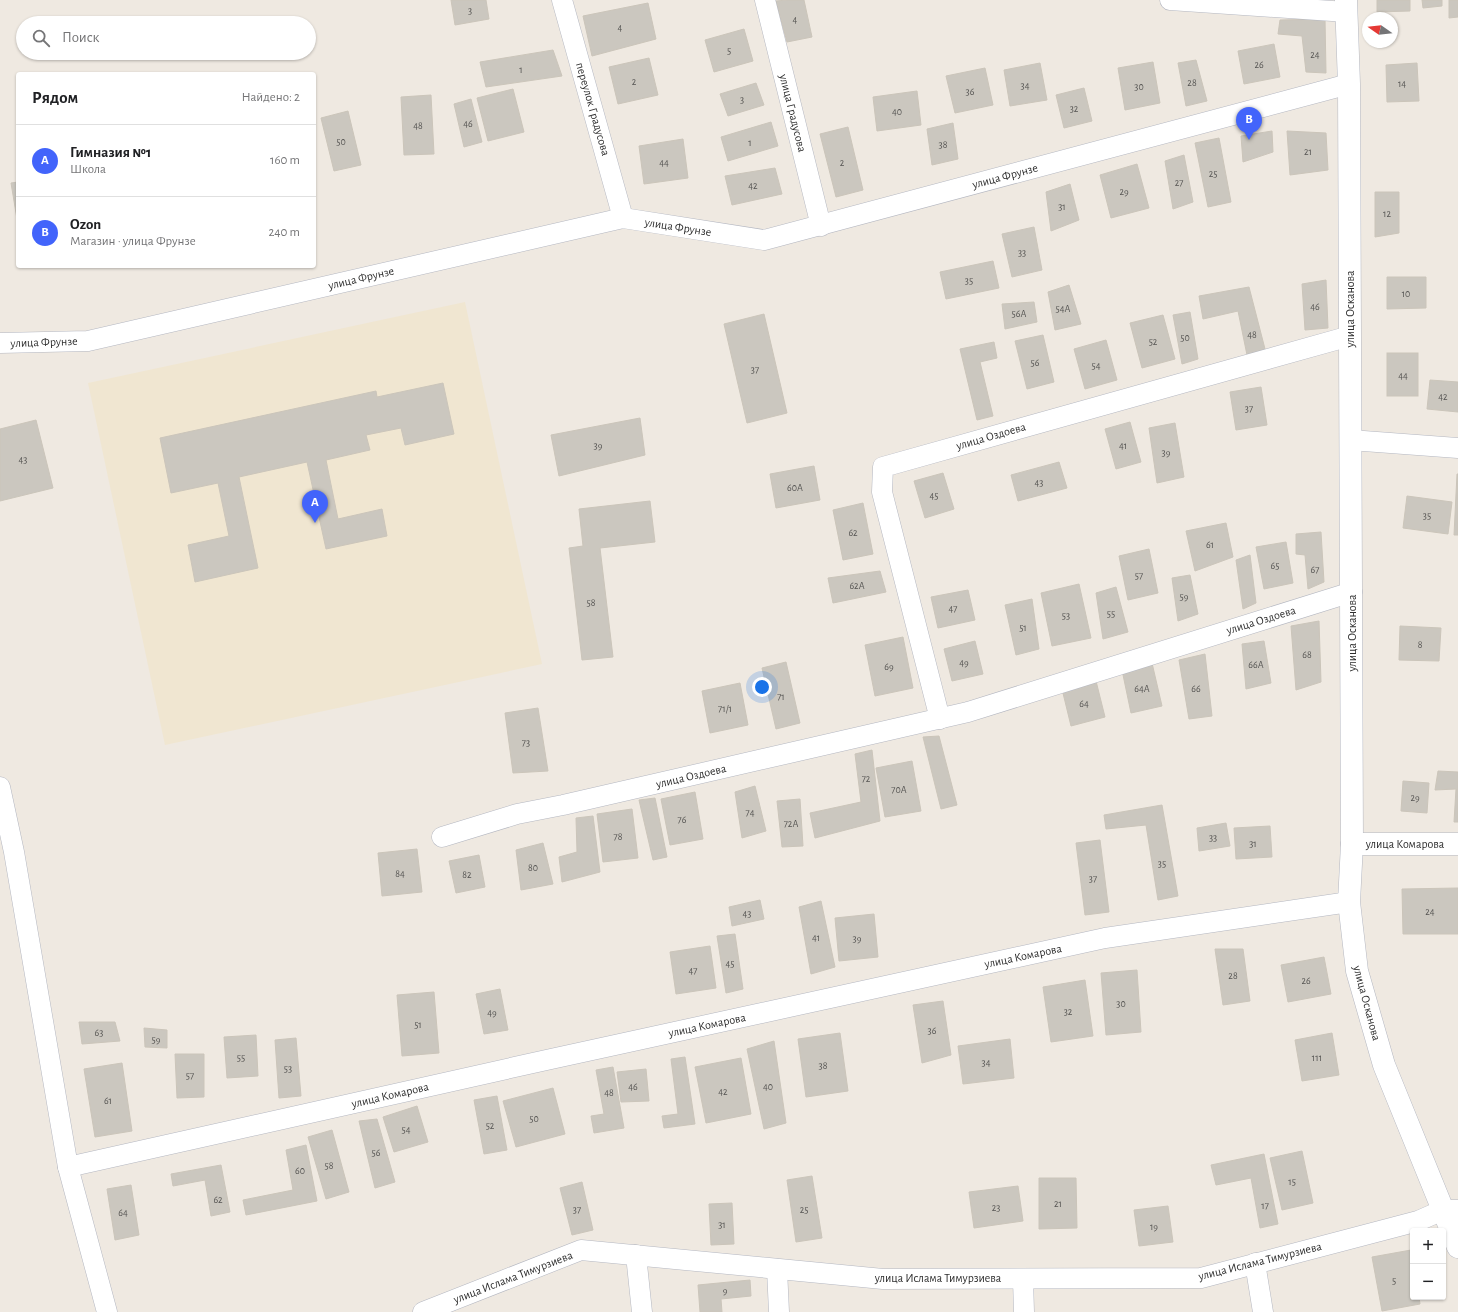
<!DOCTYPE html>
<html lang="ru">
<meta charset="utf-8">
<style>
:root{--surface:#fff;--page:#f6f6f6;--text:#202124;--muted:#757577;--line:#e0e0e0;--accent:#4264fb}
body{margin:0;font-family:"Alegreya Sans",sans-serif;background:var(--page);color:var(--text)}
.controls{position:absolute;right:12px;bottom:12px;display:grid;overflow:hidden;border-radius:4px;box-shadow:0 1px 3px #0004}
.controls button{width:36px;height:36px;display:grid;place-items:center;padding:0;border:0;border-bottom:1px solid var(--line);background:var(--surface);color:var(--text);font:20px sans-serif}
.compass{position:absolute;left:1362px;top:12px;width:36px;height:36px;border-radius:50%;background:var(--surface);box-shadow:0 1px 3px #0004;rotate:284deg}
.you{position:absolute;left:762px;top:687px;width:14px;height:14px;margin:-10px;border:3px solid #fff;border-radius:50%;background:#1a73e8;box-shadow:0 0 0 6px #1a73e833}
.badge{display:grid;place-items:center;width:26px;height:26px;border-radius:50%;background:var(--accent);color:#fff;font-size:13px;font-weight:700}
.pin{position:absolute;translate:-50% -33px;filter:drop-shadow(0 1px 2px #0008)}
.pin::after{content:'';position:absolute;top:21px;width:14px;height:12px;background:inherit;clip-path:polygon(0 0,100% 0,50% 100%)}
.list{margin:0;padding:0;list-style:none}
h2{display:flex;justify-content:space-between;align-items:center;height:52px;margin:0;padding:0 16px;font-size:17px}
h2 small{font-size:13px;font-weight:400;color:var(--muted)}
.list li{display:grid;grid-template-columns:26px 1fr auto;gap:12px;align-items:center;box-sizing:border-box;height:72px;padding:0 16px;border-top:1px solid var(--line)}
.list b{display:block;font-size:15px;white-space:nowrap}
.list p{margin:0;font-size:13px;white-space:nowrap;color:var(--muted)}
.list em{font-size:13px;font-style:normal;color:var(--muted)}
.icon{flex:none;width:22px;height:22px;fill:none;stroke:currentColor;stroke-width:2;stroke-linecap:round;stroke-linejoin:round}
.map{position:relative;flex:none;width:1458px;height:1312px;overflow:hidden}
.search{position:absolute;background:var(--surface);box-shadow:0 1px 3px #0004;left:16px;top:16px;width:300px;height:44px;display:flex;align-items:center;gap:10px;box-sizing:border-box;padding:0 14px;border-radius:22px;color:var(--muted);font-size:15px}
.panel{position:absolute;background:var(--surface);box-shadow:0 1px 3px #0004;left:16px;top:72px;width:300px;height:196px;border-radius:4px}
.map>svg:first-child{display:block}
</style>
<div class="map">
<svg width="1458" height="1312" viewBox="0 0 1458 1312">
<rect width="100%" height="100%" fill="#efe9e1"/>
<path fill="#f0e6d1" d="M 465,302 L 542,664 L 165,745 L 88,383 Z"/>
<g fill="#cbc7bf" stroke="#cbc5ba">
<path d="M 451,0 L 486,0 L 489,19 L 455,25 Z"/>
<path d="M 787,0 L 804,0 L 812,37 L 787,42 L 776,1 Z"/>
<path d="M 1377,0 L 1410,0 L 1410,11 L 1377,12 Z"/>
<path d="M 1422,0 L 1442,0 L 1442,6 L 1423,8 Z"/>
<path d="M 1449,0 L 1458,0 L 1458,17 L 1449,18 Z"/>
<path d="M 648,3 L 656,39 L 592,56 L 583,16 Z"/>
<path d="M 1325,19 L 1326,73 L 1306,72 L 1302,36 L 1278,34 L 1280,20 Z"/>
<path d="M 744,29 L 753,61 L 714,72 L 705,40 Z"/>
<path d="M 1274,44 L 1280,77 L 1244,84 L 1238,51 Z"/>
<path d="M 553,50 L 562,76 L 486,87 L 480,62 Z"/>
<path d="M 649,58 L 658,95 L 618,104 L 609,67 Z"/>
<path d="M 1196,60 L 1207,101 L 1186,106 L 1178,63 Z"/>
<path d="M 1153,62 L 1160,103 L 1125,110 L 1118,68 Z"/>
<path d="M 1040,63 L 1047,100 L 1010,106 L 1004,70 Z"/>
<path d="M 1417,63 L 1419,101 L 1387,102 L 1386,65 Z"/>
<path d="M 985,68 L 993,105 L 955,113 L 946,76 Z"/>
<path d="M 756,83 L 764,105 L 728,116 L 720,94 Z"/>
<path d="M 1084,88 L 1092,121 L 1064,128 L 1056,95 Z"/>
<path d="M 513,89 L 524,132 L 488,141 L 477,98 Z"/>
<path d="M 917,91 L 921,125 L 877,131 L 873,97 Z"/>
<path d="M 431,95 L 434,154 L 404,155 L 401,97 Z"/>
<path d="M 471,99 L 482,142 L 464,147 L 454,104 Z"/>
<path d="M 348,111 L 361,165 L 334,171 L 321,118 Z"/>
<path d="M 771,122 L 778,146 L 728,161 L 721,137 Z"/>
<path d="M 953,123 L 958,159 L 932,165 L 927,129 Z"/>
<path d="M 848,127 L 863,190 L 836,197 L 820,134 Z"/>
<path d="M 1272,131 L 1273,152 L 1243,162 L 1241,136 Z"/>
<path d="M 1287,131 L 1326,133 L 1328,170 L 1290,175 Z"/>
<path d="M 1219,138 L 1231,202 L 1208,207 L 1195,143 Z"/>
<path d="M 683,139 L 688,178 L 644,184 L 639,146 Z"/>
<path d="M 1184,155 L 1193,202 L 1173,209 L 1165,161 Z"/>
<path d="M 1137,164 L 1149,208 L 1111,218 L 1100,175 Z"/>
<path d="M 775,168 L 782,194 L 732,205 L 725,176 Z"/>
<path d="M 18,182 L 18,225 L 11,183 Z"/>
<path d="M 1070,184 L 1079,220 L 1051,231 L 1046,192 Z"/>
<path d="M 1375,192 L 1399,192 L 1399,233 L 1375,237 Z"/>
<path d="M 1034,227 L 1042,270 L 1012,277 L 1002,234 Z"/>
<path d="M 993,261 L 999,288 L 946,299 L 940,272 Z"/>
<path d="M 1387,277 L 1426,277 L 1426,308 L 1387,309 Z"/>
<path d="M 1326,280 L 1328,328 L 1305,330 L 1302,284 Z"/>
<path d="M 1069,285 L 1081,324 L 1055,330 L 1048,292 Z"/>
<path d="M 1249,287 L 1265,349 L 1247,355 L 1238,311 L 1203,319 L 1199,296 Z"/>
<path d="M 1034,302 L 1037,322 L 1005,329 L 1002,304 Z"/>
<path d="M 1190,312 L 1198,359 L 1182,364 L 1173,315 Z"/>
<path d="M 764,314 L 787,413 L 747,423 L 724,324 Z"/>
<path d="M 1163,315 L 1175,359 L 1142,368 L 1130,323 Z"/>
<path d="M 1043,335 L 1054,382 L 1027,389 L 1015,341 Z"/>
<path d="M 1106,340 L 1117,380 L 1085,389 L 1074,349 Z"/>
<path d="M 994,342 L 997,358 L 980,362 L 993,416 L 977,420 L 960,349 Z"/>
<rect x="1387" y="353" width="31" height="43"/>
<path d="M 1430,380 L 1458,382 L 1458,412 L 1427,409 Z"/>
<path d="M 443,383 L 454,434 L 405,445 L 401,428 L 366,435 L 370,450 L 326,460 L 338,519 L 382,509 L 387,536 L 326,549 L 307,462 L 239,477 L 258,568 L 195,582 L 188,545 L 229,536 L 218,483 L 171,493 L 160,438 L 376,391 L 377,397 Z"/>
<path d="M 1261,387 L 1267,425 L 1236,430 L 1230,392 Z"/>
<path d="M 640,418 L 645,455 L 559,476 L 551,435 Z"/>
<path d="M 36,420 L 53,488 L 0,501 L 0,429 Z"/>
<path d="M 1130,422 L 1141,462 L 1116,469 L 1105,429 Z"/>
<path d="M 1175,423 L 1184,477 L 1157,483 L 1149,428 Z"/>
<path d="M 1059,462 L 1067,488 L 1018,501 L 1011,475 Z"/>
<path d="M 814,466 L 820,500 L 776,508 L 770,474 Z"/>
<path d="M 943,473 L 954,509 L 925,518 L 914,481 Z"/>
<path d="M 1457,474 L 1458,474 L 1458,535 L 1454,535 Z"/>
<path d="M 1407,496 L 1452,502 L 1448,534 L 1403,528 Z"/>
<path d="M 650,501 L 655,542 L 600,548 L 613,657 L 582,660 L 569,548 L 583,546 L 579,509 Z"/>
<path d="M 863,503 L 873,554 L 843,560 L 833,510 Z"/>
<path d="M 1226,523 L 1233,557 L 1195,571 L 1186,531 Z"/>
<path d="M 1321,532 L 1324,582 L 1308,589 L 1305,555 L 1296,554 L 1296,534 Z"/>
<path d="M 1286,542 L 1293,583 L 1264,589 L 1256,547 Z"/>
<path d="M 1149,549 L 1158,593 L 1128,600 L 1119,556 Z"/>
<path d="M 1250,555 L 1256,603 L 1243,609 L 1236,560 Z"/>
<path d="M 880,571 L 886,592 L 833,603 L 828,578 Z"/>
<path d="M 1190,575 L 1198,614 L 1178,621 L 1172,578 Z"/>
<path d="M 1079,584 L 1091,638 L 1052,646 L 1041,593 Z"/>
<path d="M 1116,587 L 1128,632 L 1103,639 L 1096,593 Z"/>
<path d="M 968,590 L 975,620 L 938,628 L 931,597 Z"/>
<path d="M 1032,599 L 1039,649 L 1016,655 L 1005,605 Z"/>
<path d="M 1319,621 L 1321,682 L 1296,690 L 1291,626 Z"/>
<path d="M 1400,626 L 1441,628 L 1439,661 L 1399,660 Z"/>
<path d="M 903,637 L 913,688 L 875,696 L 865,645 Z"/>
<path d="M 975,641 L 983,674 L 952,681 L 944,649 Z"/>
<path d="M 1264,641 L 1271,683 L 1246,689 L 1242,644 Z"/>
<path d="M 1205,654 L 1212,716 L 1189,719 L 1179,660 Z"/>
<path d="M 786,662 L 800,723 L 776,729 L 762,668 Z"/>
<path d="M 1152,663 L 1162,706 L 1131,713 L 1122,670 Z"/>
<path d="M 1096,681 L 1105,717 L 1071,726 L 1062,689 Z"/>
<path d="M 740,683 L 748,725 L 710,733 L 702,691 Z"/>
<path d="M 538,708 L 548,771 L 513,773 L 505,713 Z"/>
<path d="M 939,736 L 957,805 L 941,809 L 923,737 Z"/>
<path d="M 872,750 L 880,821 L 815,838 L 810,813 L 861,802 L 855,754 Z"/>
<path d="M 912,761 L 921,811 L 885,817 L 876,768 Z"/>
<path d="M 1438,771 L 1458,772 L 1458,822 L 1454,822 L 1456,789 L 1435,790 Z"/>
<path d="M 1403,781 L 1429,783 L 1427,813 L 1401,811 Z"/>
<path d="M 755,786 L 766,831 L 742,838 L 735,792 Z"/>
<path d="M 695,792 L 703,839 L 670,845 L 661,799 Z"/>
<path d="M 655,798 L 667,857 L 653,860 L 639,800 Z"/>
<path d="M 800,799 L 803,846 L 782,847 L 777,801 Z"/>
<path d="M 1162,805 L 1178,896 L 1158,900 L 1146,825 L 1106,829 L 1104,815 Z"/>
<path d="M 632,809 L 638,858 L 603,862 L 597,814 Z"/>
<path d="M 593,816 L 600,872 L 562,882 L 559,857 L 577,852 L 576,818 Z"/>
<path d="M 1226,823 L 1230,846 L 1199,851 L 1197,828 Z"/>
<path d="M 1270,826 L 1272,857 L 1236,859 L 1234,828 Z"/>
<path d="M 1100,840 L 1109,912 L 1085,915 L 1076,843 Z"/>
<path d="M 543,843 L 553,884 L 521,890 L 516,850 Z"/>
<path d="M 417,849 L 422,892 L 382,896 L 378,853 Z"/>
<path d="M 479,855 L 485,887 L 456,893 L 449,861 Z"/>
<path d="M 1458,888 L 1458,934 L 1403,934 L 1402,889 Z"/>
<path d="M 760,900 L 764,919 L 732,926 L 729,907 Z"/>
<path d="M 821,901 L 835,967 L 811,974 L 799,907 Z"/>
<path d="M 874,914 L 878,957 L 839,961 L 835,918 Z"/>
<path d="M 735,934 L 743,989 L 726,993 L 717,936 Z"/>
<path d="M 710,946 L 716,988 L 676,994 L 670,952 Z"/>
<path d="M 1215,949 L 1243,949 L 1250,1001 L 1223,1005 Z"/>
<path d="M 1324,957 L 1331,994 L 1288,1002 L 1281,965 Z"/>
<path d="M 1137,970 L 1141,1032 L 1106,1035 L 1101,973 Z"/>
<path d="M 1085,980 L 1093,1036 L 1051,1042 L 1043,987 Z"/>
<path d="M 500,989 L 508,1030 L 484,1034 L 476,994 Z"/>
<path d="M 434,992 L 439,1053 L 402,1056 L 397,995 Z"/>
<path d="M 943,1001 L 951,1055 L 922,1063 L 913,1005 Z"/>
<path d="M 79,1022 L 115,1022 L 120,1041 L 82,1044 Z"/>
<path d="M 144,1028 L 167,1030 L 167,1048 L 145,1047 Z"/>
<path d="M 840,1033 L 848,1091 L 806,1097 L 798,1039 Z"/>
<path d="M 1332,1033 L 1339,1075 L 1302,1081 L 1295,1040 Z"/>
<path d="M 256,1035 L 258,1076 L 227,1078 L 224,1037 Z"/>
<path d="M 296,1038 L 301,1096 L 279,1098 L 275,1040 Z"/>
<path d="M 1010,1039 L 1014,1078 L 963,1084 L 958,1046 Z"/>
<path d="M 774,1041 L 786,1123 L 764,1129 L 747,1049 Z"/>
<path d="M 175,1054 L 204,1054 L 204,1097 L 177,1098 Z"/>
<path d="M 685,1057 L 695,1124 L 664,1128 L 662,1116 L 678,1114 L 671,1059 Z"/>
<path d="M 741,1058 L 751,1114 L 706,1123 L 695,1067 Z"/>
<path d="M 122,1063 L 132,1131 L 95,1137 L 84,1069 Z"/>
<path d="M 613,1067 L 624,1128 L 594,1133 L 591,1116 L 604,1114 L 596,1070 Z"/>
<path d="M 646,1069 L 649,1101 L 621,1102 L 617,1072 Z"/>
<path d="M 553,1088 L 565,1134 L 516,1147 L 503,1101 Z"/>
<path d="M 497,1096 L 507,1150 L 484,1154 L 474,1100 Z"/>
<path d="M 417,1106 L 428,1142 L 394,1152 L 383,1117 Z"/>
<path d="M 377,1119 L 395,1182 L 375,1188 L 359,1121 Z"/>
<path d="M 332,1130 L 349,1192 L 326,1199 L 308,1137 Z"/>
<path d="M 306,1145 L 317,1201 L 246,1215 L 243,1200 L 293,1190 L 286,1150 Z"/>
<path d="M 1302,1151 L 1313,1203 L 1282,1210 L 1270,1158 Z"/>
<path d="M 1264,1154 L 1278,1224 L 1260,1228 L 1251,1178 L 1216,1185 L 1211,1165 Z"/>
<path d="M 221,1165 L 230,1212 L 211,1216 L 205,1180 L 173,1186 L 171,1174 Z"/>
<path d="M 812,1176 L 822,1238 L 796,1242 L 787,1180 Z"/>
<path d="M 1039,1178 L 1076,1178 L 1077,1228 L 1039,1229 Z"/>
<path d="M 582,1182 L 593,1230 L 572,1235 L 560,1188 Z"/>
<path d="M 131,1185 L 139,1235 L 115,1240 L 107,1189 Z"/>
<path d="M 1018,1186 L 1023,1221 L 974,1228 L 969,1192 Z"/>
<path d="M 732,1203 L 734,1244 L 711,1245 L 709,1204 Z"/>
<path d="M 1168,1206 L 1173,1242 L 1139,1246 L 1134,1210 Z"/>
<path d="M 1411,1250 L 1413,1264 L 1413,1297 L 1419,1297 L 1420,1304 L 1382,1311 L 1372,1257 Z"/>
<path d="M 750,1280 L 751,1296 L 721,1299 L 722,1312 L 700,1312 L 698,1285 Z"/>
</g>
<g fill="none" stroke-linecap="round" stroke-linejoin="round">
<g stroke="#b4b7c1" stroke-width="21">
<g id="minor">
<path d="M 562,0 L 623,218"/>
<path d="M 765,0 L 821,226"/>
<path d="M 1170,0 L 1347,12"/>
<path d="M 0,343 L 88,341 L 623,218 L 764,240 L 1349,84"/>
<path d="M 1350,440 L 1458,448"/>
<path d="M 940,719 L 882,492 L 883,467 L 1350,336"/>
<path d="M 0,787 L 14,852 L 68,1167 L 107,1312"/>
<path d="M 442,837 L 517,814 L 563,805 L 968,712 L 1352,592"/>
<path d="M 68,1167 L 551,1059 L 1105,938 L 1349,902"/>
<path d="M 636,1255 L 642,1312"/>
<path d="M 1255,1263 L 1263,1312"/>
<path d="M 777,1269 L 779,1312"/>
<path d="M 1023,1279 L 1024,1312"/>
<path d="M 423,1312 L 581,1250 L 883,1279 L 1201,1278 L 1418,1221 L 1443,1210 L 1458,1210"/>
</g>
</g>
<g stroke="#b4b7c1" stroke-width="23">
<g id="secondary">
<path d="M 1346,0 L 1349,84 L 1352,844 L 1349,902 L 1357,971 L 1384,1065 L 1458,1247"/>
<path d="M 1352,844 L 1458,844"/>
</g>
</g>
<use href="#minor" stroke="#fff" stroke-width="20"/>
<use href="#secondary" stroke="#fff" stroke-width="22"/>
</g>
<g text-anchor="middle" stroke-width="4" stroke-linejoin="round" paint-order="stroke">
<g font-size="10" fill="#555452">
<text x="470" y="14">3</text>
<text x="795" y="23">4</text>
<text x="620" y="31">4</text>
<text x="729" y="54">5</text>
<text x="1315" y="58">24</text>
<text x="1259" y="68">26</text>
<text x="521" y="73">1</text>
<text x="634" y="85">2</text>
<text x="1192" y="86">28</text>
<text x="1402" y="87">14</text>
<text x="1025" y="89">34</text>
<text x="1139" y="90">30</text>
<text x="970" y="95">36</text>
<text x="742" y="103">3</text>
<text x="1074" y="112">32</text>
<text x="897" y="115">40</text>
<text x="468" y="127">46</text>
<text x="418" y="129">48</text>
<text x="341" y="145">50</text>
<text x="750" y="146">1</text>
<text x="943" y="148">38</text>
<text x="1308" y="155">21</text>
<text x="664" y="166">44</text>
<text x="842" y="166">2</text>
<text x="1213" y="177">25</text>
<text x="1179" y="186">27</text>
<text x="753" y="189">42</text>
<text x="1124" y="195">29</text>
<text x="1062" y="210">31</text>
<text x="1387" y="217">12</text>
<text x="1022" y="256">33</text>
<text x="969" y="284">35</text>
<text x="1406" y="297">10</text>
<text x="1315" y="310">46</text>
<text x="1063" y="312">54А</text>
<text x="1019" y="317">56А</text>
<text x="1252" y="338">48</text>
<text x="1185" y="341">50</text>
<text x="1153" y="345">52</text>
<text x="1035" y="366">56</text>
<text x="1096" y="369">54</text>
<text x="755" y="373">37</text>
<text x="1403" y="379">44</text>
<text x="1443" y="400">42</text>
<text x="1249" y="412">37</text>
<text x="598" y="449">39</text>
<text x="1123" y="449">41</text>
<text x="1166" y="456">39</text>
<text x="23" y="463">43</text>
<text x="1039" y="486">43</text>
<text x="795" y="491">60А</text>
<text x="934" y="499">45</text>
<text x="1427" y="519">35</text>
<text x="853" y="536">62</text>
<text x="1210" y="548">61</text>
<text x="1275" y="569">65</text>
<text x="1315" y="573">67</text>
<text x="1139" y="579">57</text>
<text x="857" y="589">62А</text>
<text x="1184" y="600">59</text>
<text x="591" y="606">58</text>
<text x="953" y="612">47</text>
<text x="1111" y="617">55</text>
<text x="1066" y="619">53</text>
<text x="1023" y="631">51</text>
<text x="1420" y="648">8</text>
<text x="1307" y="658">68</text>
<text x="964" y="666">49</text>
<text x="1256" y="668">66А</text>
<text x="889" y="670">69</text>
<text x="1142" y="692">64А</text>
<text x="1196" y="692">66</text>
<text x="781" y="700">71</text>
<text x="1084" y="707">64</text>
<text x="725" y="712">71/1</text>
<text x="526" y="746">73</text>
<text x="866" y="782">72</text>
<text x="899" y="793">70А</text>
<text x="1415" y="801">29</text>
<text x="750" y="816">74</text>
<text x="682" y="823">76</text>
<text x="791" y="827">72А</text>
<text x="618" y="840">78</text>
<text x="1213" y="841">33</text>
<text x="1253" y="847">31</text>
<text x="1162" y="867">35</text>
<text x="533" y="871">80</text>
<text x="400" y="877">84</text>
<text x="467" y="878">82</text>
<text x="1093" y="882">37</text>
<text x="1430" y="915">24</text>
<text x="747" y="917">43</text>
<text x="816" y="941">41</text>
<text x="857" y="942">39</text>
<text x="730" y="967">45</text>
<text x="693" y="974">47</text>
<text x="1233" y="979">28</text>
<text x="1306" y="984">26</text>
<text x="1121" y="1007">30</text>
<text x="1068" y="1015">32</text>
<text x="492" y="1016">49</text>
<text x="418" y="1028">51</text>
<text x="932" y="1034">36</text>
<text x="99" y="1036">63</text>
<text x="156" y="1043">59</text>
<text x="241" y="1061">55</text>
<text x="1317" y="1061">111</text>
<text x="986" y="1066">34</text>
<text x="823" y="1069">38</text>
<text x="288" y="1072">53</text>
<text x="190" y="1079">57</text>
<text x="633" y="1090">46</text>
<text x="768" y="1090">40</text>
<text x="723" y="1095">42</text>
<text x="609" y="1096">48</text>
<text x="108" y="1104">61</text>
<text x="534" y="1122">50</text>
<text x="490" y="1129">52</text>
<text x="406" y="1133">54</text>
<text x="376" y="1156">56</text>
<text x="329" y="1169">58</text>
<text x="300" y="1174">60</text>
<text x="1292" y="1185">15</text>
<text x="218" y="1203">62</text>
<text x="1058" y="1207">21</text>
<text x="1265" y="1209">17</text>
<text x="996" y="1211">23</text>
<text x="577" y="1213">37</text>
<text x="804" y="1213">25</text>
<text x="123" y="1216">64</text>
<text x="722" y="1228">31</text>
<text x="1154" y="1230">19</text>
<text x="1394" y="1284">5</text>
<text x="725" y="1294">9</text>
</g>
<g font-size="12" fill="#2e2e2e" stroke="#fff">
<text transform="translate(593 109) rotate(74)" y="4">переулок Градусова</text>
<text transform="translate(793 113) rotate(76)" y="4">улица Градусова</text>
<text transform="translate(1005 176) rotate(-15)" y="4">улица Фрунзе</text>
<text transform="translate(678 227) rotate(9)" y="4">улица Фрунзе</text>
<text transform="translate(361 278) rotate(-13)" y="4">улица Фрунзе</text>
<text transform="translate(1350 309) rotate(-90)" y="4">улица Осканова</text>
<text transform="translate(44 342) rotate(-2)" y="4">улица Фрунзе</text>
<text transform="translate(991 436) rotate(-16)" y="4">улица Оздоева</text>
<text transform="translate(1261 620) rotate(-17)" y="4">улица Оздоева</text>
<text transform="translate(1352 633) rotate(-90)" y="4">улица Осканова</text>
<text transform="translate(691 776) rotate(-13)" y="4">улица Оздоева</text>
<text x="1405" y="848">улица Комарова</text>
<text transform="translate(1023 956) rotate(-12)" y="4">улица Комарова</text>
<text transform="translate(1367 1003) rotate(75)" y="4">улица Осканова</text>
<text transform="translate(707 1025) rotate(-12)" y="4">улица Комарова</text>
<text transform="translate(390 1095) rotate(-13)" y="4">улица Комарова</text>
<text transform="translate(1260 1261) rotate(-14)" y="4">улица Ислама Тимурзиева</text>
<text transform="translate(513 1277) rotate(-21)" y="4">улица Ислама Тимурзиева</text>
<text x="938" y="1282">улица Ислама Тимурзиева</text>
</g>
</g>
</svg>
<div class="controls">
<button>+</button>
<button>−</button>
</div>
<svg class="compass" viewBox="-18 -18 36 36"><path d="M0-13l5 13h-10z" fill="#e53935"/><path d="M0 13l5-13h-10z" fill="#757577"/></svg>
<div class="you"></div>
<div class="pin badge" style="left:315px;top:523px">A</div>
<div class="pin badge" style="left:1249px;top:140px">B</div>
<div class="search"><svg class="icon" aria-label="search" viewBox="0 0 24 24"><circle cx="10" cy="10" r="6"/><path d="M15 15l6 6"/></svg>Поиск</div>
<section class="panel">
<h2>Рядом<small>Найдено: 2</small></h2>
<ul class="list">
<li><span class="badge">A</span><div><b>Гимназия №1</b><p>Школа</p></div><em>160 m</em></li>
<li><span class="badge">B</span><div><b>Ozon</b><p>Магазин · улица Фрунзе</p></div><em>240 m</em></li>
</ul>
</section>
</div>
